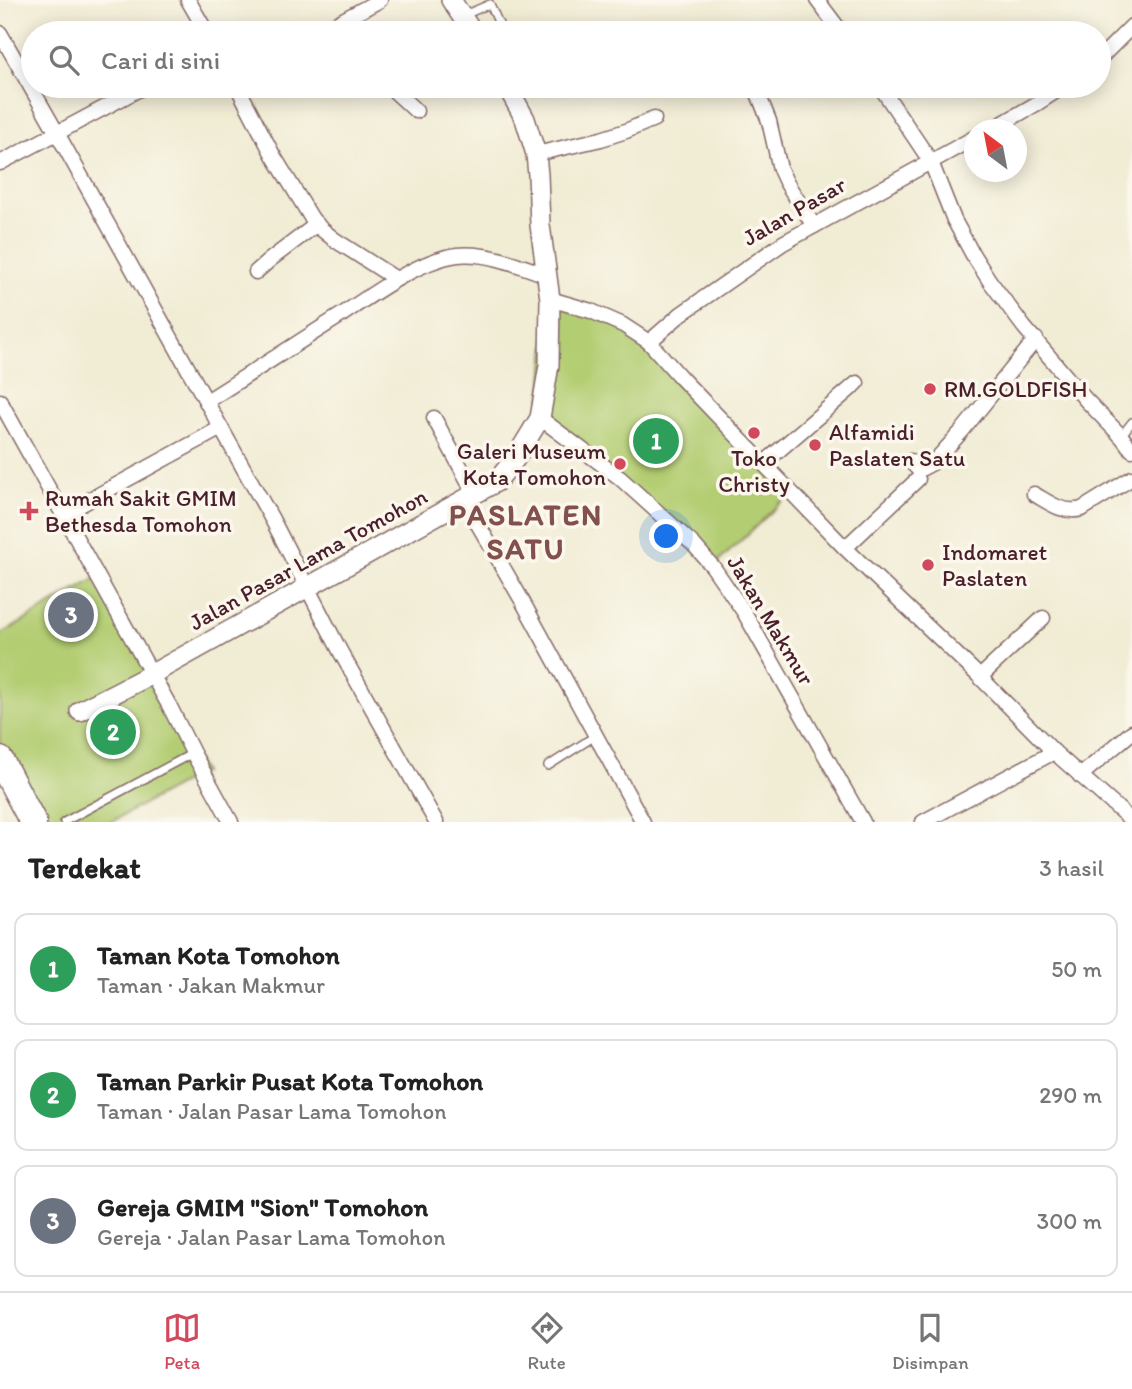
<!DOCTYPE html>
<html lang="id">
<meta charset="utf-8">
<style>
:root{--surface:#fff;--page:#f6f6f6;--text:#222;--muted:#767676;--line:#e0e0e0;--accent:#d1495b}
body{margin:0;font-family:Itim,sans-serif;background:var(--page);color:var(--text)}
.compass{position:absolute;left:964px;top:119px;width:63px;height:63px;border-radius:50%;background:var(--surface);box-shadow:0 4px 18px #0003;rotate:328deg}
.you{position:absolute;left:667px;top:537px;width:24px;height:24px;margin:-18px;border:5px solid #fff;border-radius:50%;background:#1a73e8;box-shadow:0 0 0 10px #1a73e833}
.badge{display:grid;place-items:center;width:46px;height:46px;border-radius:50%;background:var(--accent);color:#fff;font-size:23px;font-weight:700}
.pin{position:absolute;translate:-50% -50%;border:4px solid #fff;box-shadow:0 2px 7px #0006}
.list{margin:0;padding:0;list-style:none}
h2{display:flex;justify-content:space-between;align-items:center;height:91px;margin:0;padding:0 28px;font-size:30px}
h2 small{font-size:23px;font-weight:400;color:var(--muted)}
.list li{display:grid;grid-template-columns:46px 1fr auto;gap:21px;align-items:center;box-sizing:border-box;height:112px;margin:0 14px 14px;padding:0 14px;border:2px solid var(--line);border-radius:14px}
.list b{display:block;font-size:26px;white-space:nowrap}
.list p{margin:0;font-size:23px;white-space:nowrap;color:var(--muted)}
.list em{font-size:23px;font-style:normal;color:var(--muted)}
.icon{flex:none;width:38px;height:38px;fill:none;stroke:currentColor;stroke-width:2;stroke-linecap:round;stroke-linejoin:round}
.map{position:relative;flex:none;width:1132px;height:822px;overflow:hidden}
.search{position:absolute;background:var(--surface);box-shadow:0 4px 18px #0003;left:21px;right:21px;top:21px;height:77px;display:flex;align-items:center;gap:18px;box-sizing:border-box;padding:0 24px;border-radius:38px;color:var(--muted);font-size:26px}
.sheet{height:469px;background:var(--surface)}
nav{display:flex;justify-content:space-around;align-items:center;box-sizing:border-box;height:98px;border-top:2px solid var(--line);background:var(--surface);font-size:19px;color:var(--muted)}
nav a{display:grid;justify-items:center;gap:4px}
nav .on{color:var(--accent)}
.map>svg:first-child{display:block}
</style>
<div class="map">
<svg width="1132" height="822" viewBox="0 0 1132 822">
<rect width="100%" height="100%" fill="#fbf7ec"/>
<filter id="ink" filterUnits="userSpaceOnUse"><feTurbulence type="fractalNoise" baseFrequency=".0143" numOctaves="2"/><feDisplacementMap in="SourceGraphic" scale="14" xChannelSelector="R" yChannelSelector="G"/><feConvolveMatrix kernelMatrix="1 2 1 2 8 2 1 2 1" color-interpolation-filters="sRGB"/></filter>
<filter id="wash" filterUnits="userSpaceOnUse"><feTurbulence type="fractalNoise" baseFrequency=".00686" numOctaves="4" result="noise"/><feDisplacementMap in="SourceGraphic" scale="28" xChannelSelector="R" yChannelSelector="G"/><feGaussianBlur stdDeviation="1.57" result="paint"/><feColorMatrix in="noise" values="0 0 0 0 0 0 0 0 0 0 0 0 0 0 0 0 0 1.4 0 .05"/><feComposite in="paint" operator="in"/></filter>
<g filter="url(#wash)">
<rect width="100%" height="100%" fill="#f1ecd4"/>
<g fill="#b3cd72" stroke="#7e764e" stroke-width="2">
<path d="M 550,299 L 623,325 L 792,492 L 713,567 L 540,418 Z"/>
<path d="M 97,578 L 203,772 L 111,822 L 33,822 L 0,761 L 0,635 Z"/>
</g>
</g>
<g filter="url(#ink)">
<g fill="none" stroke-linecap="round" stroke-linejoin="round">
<g stroke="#846766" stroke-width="10">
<g id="lane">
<path d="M 462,16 L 490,4 L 503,33"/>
<path d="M 1121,436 L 1132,422"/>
<path d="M 548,766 L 595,736"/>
<path d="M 64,822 L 193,753"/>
</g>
</g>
<g stroke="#846766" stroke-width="17">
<g id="street">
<path d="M 188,0 L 207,33"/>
<path d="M 817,0 L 842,33"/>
<path d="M 0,33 L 57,133 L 0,163"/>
<path d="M 319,33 L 380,0"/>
<path d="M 1099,59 L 1132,26"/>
<path d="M 237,86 L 273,155 L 312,219 L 320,228 L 335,240 L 396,279"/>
<path d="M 389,86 L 416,111"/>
<path d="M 755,86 L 769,121 L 780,169 L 786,182 L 814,226"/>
<path d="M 880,86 L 931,162 L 954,220 L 973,255 L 989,280 L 1024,327 L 1086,400 L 1121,436 L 1132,450"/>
<path d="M 991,130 L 1036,104 L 1064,86"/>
<path d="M 536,154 L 601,139 L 626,131 L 654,119"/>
<path d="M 256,272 L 271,259 L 317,224"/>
<path d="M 550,299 L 591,311 L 623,325 L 649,342 L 681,378 L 845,548 L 980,677 L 1054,752 L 1132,821"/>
<path d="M 649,342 L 681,314 L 783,243 L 974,138"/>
<path d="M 0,401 L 170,707 L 193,753 L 231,822"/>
<path d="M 207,401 C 252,372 297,343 343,314 C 374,293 420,260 457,255 C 487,252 519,265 546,275"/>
<path d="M 434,418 L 475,494"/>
<path d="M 540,418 L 620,478 L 694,545 L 713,567 L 744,612 L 863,822"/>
<path d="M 221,428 L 273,521 L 340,651 L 436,822"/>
<path d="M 910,461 L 919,470 L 934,462 L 962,431 L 1036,339"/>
<path d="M 763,464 L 857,383"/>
<path d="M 1034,494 C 1050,503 1063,514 1082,509 L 1132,478"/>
<path d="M 464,500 L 520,597 L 643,822"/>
<path d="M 62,515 L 221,428 L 57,133 L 145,86"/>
<path d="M 845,548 L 918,479"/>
<path d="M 980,677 L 1043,618"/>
<path d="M 1080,776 L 1132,732"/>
<path d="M 923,822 L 1054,752"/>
</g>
</g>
<g stroke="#846766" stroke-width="22">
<g id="secondary">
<path d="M 451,0 L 473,33"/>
<path d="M 80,711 L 152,674 L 496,482 L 515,459 L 540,418 L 549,365 L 550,299 L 540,225 L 538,175 L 536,154 L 525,119 L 507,86"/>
</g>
</g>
<g stroke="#846766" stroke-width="29">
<path id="highway" d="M 0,760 L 33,822"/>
</g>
<use href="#lane" stroke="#fff" stroke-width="7"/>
<use href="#street" stroke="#fff" stroke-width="14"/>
<use href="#secondary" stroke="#fff" stroke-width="19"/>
<use href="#highway" stroke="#fff" stroke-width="26"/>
</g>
</g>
<g fill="#d1495b" stroke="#fbf7ec" stroke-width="2.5">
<circle cx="930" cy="389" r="7"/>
<circle cx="754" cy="433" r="7"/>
<circle cx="815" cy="445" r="7"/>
<circle cx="620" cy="464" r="7"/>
<path d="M25.5 500.5h7v7h7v7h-7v7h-7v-7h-7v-7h7z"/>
<circle cx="928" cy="565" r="7"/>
</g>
<g text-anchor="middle" stroke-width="7" stroke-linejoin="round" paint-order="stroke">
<g font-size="23" fill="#4a1f2b" stroke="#fbf7ec">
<text transform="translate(794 211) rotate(-30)" y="8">Jalan Pasar</text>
<text transform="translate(308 559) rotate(-29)" y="8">Jalan Pasar Lama Tomohon</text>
<text transform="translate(771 620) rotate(59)" y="8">Jakan Makmur</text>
</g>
<g font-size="23" fill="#4a1f2b" stroke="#fbf7ec" text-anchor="start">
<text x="944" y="397">RM.GOLDFISH</text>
<text x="829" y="440">Alfamidi<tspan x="829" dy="26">Paslaten Satu</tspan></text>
<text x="606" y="459" text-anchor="end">Galeri Museum<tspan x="606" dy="26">Kota Tomohon</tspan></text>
<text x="754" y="466" text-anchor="middle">Toko<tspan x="754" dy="26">Christy</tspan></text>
<text x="45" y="506">Rumah Sakit GMIM<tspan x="45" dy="26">Bethesda Tomohon</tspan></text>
<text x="942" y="560">Indomaret<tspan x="942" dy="26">Paslaten</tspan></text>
</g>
<g font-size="30" font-weight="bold" letter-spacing="2" fill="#82514e" stroke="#fbf7ec">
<text x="526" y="525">PASLATEN<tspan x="526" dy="34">SATU</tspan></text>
</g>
</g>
</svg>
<svg class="compass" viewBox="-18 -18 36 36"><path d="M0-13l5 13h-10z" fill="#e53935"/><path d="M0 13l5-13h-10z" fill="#767676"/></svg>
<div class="you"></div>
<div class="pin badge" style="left:656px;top:441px;background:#2e9e5b">1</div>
<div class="pin badge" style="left:113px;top:732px;background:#2e9e5b">2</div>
<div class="pin badge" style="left:71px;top:615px;background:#6b7280">3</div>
<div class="search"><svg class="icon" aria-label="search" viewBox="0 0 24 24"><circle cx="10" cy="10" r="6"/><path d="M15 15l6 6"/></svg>Cari di sini</div>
</div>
<section class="sheet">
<h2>Terdekat<small>3 hasil</small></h2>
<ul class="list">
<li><span class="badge" style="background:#2e9e5b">1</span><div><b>Taman Kota Tomohon</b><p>Taman · Jakan Makmur</p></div><em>50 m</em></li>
<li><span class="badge" style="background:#2e9e5b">2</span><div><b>Taman Parkir Pusat Kota Tomohon</b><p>Taman · Jalan Pasar Lama Tomohon</p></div><em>290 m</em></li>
<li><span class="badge" style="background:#6b7280">3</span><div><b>Gereja GMIM &quot;Sion&quot; Tomohon</b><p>Gereja · Jalan Pasar Lama Tomohon</p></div><em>300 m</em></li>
</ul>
</section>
<nav>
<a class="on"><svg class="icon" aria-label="map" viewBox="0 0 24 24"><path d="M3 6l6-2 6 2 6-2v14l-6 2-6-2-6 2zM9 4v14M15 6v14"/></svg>Peta</a>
<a><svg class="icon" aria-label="directions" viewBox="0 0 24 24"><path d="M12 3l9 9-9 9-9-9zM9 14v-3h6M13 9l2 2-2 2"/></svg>Rute</a>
<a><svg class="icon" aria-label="saved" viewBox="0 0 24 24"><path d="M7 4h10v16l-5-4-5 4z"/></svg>Disimpan</a>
</nav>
